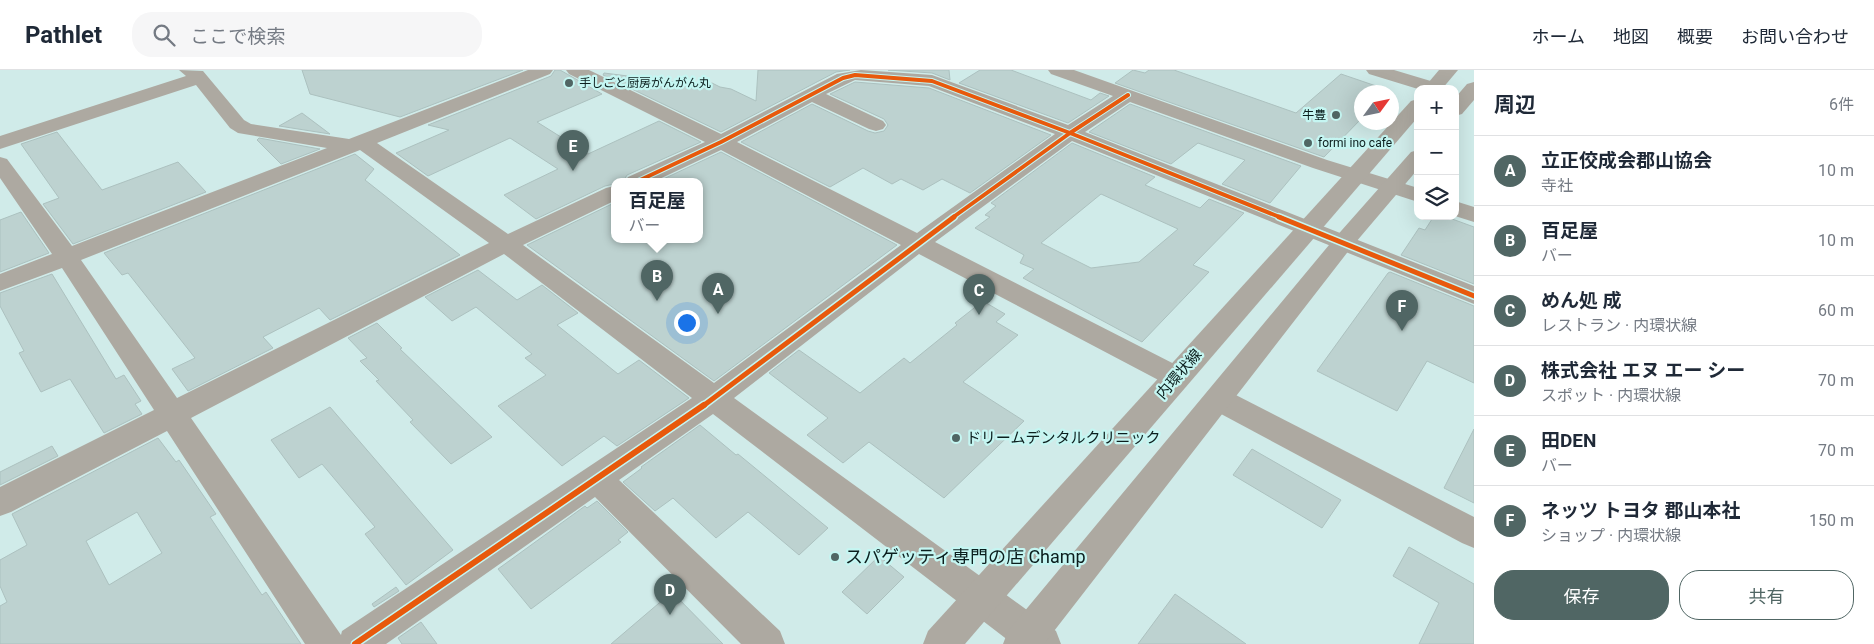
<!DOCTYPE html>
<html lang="ja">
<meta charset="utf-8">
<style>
:root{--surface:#fff;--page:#f6f6f7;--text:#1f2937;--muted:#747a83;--line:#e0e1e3;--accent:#506664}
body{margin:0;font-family:Roboto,"Noto Sans JP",sans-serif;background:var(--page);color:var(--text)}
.controls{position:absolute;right:15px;top:15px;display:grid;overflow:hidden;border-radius:10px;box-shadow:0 5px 20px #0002}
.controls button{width:45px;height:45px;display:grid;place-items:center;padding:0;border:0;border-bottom:1px solid var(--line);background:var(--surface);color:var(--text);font:25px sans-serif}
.compass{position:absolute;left:1354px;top:15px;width:45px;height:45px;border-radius:50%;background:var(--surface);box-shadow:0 5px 20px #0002;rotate:57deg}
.you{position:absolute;left:686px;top:252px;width:18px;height:18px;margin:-12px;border:4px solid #fff;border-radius:50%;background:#1a73e8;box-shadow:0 0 0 8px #1a73e833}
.badge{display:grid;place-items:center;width:32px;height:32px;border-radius:50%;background:var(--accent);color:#fff;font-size:16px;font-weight:700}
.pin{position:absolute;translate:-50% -41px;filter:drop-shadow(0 1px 2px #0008)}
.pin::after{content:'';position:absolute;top:26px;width:18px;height:15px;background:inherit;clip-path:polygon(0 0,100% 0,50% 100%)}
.popup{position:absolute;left:611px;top:108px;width:92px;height:65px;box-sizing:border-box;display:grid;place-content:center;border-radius:10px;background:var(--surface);filter:drop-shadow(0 1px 4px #0005);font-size:16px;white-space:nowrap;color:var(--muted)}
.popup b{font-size:19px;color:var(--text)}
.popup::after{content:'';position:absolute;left:50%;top:100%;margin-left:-10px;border:10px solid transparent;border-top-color:var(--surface)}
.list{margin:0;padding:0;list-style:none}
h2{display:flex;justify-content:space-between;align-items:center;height:65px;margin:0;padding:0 20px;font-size:21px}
h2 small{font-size:16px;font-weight:400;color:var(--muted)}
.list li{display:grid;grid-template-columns:32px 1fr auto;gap:15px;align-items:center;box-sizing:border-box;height:70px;padding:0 20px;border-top:1px solid var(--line)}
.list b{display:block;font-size:19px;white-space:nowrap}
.list p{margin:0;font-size:16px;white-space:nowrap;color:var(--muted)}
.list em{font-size:16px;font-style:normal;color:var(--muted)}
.actions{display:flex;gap:10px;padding:15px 20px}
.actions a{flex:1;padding:11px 0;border:1px solid var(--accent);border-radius:20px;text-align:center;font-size:18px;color:var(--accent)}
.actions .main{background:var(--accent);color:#fff}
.icon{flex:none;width:28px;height:28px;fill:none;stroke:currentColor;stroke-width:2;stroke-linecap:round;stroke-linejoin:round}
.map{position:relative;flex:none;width:1474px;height:574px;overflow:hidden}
header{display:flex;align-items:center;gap:30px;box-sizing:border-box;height:70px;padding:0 25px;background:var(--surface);border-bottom:1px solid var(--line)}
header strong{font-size:24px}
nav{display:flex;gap:28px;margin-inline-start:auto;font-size:18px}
.search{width:350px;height:45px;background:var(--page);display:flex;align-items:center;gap:12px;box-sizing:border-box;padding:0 18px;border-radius:20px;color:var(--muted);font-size:19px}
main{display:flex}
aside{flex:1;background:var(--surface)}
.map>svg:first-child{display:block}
</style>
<header>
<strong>Pathlet</strong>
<div class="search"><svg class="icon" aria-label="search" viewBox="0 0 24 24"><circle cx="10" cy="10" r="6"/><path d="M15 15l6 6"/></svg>ここで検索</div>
<nav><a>ホーム</a><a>地図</a><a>概要</a><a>お問い合わせ</a></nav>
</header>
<main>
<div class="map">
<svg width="1474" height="574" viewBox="0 0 1474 574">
<rect width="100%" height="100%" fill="#d0ebe9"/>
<g fill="#bdd2d0" stroke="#acc1bf" fill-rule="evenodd">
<path d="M 302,0 L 523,0 L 400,47 L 310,24 Z"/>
<path d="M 555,0 L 560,0 L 602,24 L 537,52 L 588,84 L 659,51 L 701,72 L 627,105 L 623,112 L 614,112 L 614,114 L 605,116 L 536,149 L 504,125 L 558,99 L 510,68 L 428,106 L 396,83 L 449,60 L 428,55 L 551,6 Z"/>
<path d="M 758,0 L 850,0 L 836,2 L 721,62 L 603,5 L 604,3 L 707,16 L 712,13 L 720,17 L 731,19 L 756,31 Z"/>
<path d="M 888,0 L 949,0 L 950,10 L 932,3 Z"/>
<path d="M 980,0 L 1011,0 L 1091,30 L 1100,23 L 1109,26 L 1068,53 L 959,13 Z"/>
<path d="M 1133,0 L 1145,3 L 1149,0 L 1174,0 L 1296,43 L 1341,4 L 1382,18 L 1378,22 L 1362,22 L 1362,48 L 1324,87 L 1115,13 Z"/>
<path d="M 855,12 L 929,18 L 1051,65 L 970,123 L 942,109 L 923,120 L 901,109 L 892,114 L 863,98 L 830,117 L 741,72 L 812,34 L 868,61 L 875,63 L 884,61 L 888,55 L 884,49 L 830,24 Z"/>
<path d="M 1130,34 L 1301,96 L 1270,133 L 1222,114 L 1245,90 L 1198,73 L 1171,94 L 1089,62 Z"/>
<path d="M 302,43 L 330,64 L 279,56 Z"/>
<path d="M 57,62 L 102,120 L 178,92 L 206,122 L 73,174 L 43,134 L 59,128 L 21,74 Z"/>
<path d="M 259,68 L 320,79 L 281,94 L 257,70 Z"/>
<path d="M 1072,73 L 1155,107 L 1145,115 L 1200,138 L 1209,129 L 1244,143 L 1193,195 L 1209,202 L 1142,272 L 1023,208 L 1034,199 L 1020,193 L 1024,185 L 975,158 L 990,147 L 985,145 L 996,136 L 991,133 ZM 1101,124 L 1178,159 L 1139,192 L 1091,198 L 1041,173 Z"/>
<path d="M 721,82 L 897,175 L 714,311 L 527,175 L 614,133 L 614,170 L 700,170 L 700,112 L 657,112 Z"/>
<path d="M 355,84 L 374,99 L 365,110 L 460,185 L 330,250 L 319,238 L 263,267 L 273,278 L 188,321 L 172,299 L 195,288 L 128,203 L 122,205 L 104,183 Z"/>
<path d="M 21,142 L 49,183 L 0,202 L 0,150 Z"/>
<path d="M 1434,146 L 1444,146 L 1474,157 L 1474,214 L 1401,185 L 1419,158 L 1425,160 Z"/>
<path d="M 478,200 L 517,230 L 542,215 L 578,243 L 557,255 L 618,304 L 639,290 L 689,328 L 617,376 L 604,366 L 562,396 L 498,336 L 546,305 L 525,288 L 532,284 L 476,237 L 452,251 L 425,227 Z"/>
<path d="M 1390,202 L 1474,236 L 1474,313 L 1427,291 L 1397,341 L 1317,301 L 1388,203 Z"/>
<path d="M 52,204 L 116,309 L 124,305 L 141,331 L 135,334 L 142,344 L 104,363 L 70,309 L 41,322 L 19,283 L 24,281 L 0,236 L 0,223 Z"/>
<path d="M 983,231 L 1005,244 L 996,252 L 1018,265 L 963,312 L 1024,351 L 944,428 L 869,372 L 843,393 L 807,365 L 828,348 L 769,303 L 799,280 L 860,323 L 904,288 L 910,293 L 957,255 L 955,253 Z"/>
<path d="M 377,253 L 402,278 L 400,279 L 492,367 L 451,394 L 410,352 L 413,350 L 376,311 L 379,310 L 360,291 L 367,288 L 348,268 Z"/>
<path d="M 330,337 L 453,480 L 406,515 L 365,464 L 375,457 L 322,394 L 299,408 L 271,370 Z"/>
<path d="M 700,355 L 736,385 L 738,384 L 828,458 L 799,485 L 748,442 L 716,468 L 673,428 L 655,441 L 623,412 L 642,398 L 641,397 Z"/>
<path d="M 1474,359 L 1474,433 L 1444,418 Z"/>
<path d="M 158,368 L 176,392 L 179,390 L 216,444 L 210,447 L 262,525 L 266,522 L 301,574 L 0,574 L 0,536 L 7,532 L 0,516 L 0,490 L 27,475 L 12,444 ZM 137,442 L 162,483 L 109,515 L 86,471 Z"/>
<path d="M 52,376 L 58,386 L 0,415 L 0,402 Z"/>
<path d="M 1252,379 L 1341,430 L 1322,458 L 1233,405 Z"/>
<path d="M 597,431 L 628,462 L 618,470 L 621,472 L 531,539 L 498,499 L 585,436 L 587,438 Z"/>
<path d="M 1409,477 L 1474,514 L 1474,574 L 1419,574 L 1439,533 L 1393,506 Z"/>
<path d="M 879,486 L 904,507 L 867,544 L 842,522 Z"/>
<path d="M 396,517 L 399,521 L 374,537 L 372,534 Z"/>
<path d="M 672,522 L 723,574 L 611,574 Z"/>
<path d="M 1175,524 L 1246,574 L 1138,574 Z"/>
<path d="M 421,552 L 437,574 L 402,574 L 398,568 Z"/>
</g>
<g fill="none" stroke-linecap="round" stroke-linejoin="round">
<g fill="#ada9a1" fill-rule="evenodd">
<path d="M 179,0 L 203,1 L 244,50 L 251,54 L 349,69 L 528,0 L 553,0 L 550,4 L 377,73 L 508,164 L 606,118 L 614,116 L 614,131 L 523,175 L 714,313 L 901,175 L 721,80 L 653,112 L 625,112 L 628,107 L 705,72 L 569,4 L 566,0 L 589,0 L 721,64 L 837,4 L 861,0 L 932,5 L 1068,55 L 1113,26 L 1051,4 L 1048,0 L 1074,0 L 1327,90 L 1418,118 L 1418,132 L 1313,98 L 1130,32 L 1085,62 L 1474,216 L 1474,234 L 1072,71 L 935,172 L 1186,300 L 1190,307 L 1186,314 L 1176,317 L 1166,314 L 919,184 L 734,328 L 1056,561 L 1061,574 L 1013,574 L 713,344 L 619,410 L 780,561 L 785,574 L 741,574 L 595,427 L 386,574 L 305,574 L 167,361 L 11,442 L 0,446 L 0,417 L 154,340 L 62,198 L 0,221 L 0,204 L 52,184 L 0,108 L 0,87 L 7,89 L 72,176 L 327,78 L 238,63 L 230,58 L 196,15 L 0,79 L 0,66 L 186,6 ZM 855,10 L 929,16 L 1055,64 L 917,163 L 737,72 L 812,32 L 869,59 L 876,61 L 883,59 L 886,55 L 883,51 L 826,24 ZM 360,80 L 489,173 L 177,328 L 81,190 ZM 504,184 L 692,328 L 342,561 L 341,565 L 191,348 Z"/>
<path d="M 1366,0 L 1394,0 L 1444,15 L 1446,19 L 1418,19 L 1369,4 Z"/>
<path d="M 1455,131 L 1474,137 L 1474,152 L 1455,146 Z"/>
<path d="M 1218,318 L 1228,321 L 1474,447 L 1474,478 L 1462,473 L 1208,337 L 1204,329 L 1208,321 Z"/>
</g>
<g fill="#ada9a1" fill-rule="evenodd">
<path d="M 1439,0 L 1458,0 L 1442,19 L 1423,19 Z"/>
<path d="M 1474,12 L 1474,30 L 1462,44 L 1455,46 L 1455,28 L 1467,14 Z"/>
<path d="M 1418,29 L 1418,47 L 965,574 L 923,574 L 928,561 L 1411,31 Z"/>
<path d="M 1418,80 L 1418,99 L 1350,179 L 1044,574 L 1003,574 L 1008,561 L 1334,169 L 1411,82 Z"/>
</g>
<g stroke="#c5f6f2" stroke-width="6">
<g id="cycleway-far2">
<path d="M 636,112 L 721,72 L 843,8 L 855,5 L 932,11 L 1070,63 L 1282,148"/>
<path d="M 952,148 L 1070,63 L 1128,25"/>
</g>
</g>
<g stroke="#c5f6f2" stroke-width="8">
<g id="cycleway-far1">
<path d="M 1279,147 L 1474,226"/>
<path d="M 703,336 L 954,147"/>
</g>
</g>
<g stroke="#c5f6f2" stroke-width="9">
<path id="cycleway" d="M 355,574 L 704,335"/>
</g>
<use href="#cycleway-far2" stroke="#e8590c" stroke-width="4"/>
<use href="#cycleway-far1" stroke="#e8590c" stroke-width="5"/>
<use href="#cycleway" stroke="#e8590c" stroke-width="6"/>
</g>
<g fill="#506664" stroke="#c5f6f2" stroke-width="2">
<circle cx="569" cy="13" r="5"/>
<circle cx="1336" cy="45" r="5"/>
<circle cx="1308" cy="73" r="5"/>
<circle cx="956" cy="368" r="5"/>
<circle cx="835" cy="487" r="5"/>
</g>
<g text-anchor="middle" stroke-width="4.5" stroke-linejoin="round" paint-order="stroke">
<g font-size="12" fill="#0b1e1d" stroke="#c5f6f2" text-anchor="start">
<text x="579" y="17">手しごと厨房がんがん丸</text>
<text x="1326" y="49" text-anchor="end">牛豊</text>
<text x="1318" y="77">formi ino cafe</text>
</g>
<g font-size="15" fill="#0b1e1d" stroke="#c5f6f2">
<text transform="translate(1179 304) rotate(-49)" y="5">内環状線</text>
</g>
<g font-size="15" fill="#0b1e1d" stroke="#c5f6f2" text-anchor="start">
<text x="966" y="373">ドリームデンタルクリニック</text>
</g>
<g font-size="18" fill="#0b1e1d" stroke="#c5f6f2" text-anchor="start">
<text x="845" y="493">スパゲッティ専門の店 Champ</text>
</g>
</g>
</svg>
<div class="controls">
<button>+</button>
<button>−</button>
<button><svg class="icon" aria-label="layers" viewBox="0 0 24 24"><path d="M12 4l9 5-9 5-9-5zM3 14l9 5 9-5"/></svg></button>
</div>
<svg class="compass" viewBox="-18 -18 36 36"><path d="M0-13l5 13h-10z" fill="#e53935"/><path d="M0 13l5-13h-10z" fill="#747a83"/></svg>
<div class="you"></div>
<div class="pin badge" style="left:718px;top:244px">A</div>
<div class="pin badge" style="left:657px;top:231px">B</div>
<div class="popup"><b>百足屋</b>バー</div>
<div class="pin badge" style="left:979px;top:245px">C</div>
<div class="pin badge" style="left:670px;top:545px">D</div>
<div class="pin badge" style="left:573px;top:101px">E</div>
<div class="pin badge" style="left:1402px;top:261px">F</div>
</div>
<aside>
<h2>周辺<small>6件</small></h2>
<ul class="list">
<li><span class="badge">A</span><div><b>立正佼成会郡山協会</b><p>寺社</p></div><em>10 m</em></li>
<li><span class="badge">B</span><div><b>百足屋</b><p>バー</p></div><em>10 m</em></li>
<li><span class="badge">C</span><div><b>めん処 成</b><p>レストラン · 内環状線</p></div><em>60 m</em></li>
<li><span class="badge">D</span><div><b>株式会社 エヌ エー シー</b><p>スポット · 内環状線</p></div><em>70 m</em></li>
<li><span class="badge">E</span><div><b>田DEN</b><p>バー</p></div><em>70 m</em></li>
<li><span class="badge">F</span><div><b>ネッツ トヨタ 郡山本社</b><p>ショップ · 内環状線</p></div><em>150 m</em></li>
</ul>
<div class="actions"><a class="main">保存</a><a>共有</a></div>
</aside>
</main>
